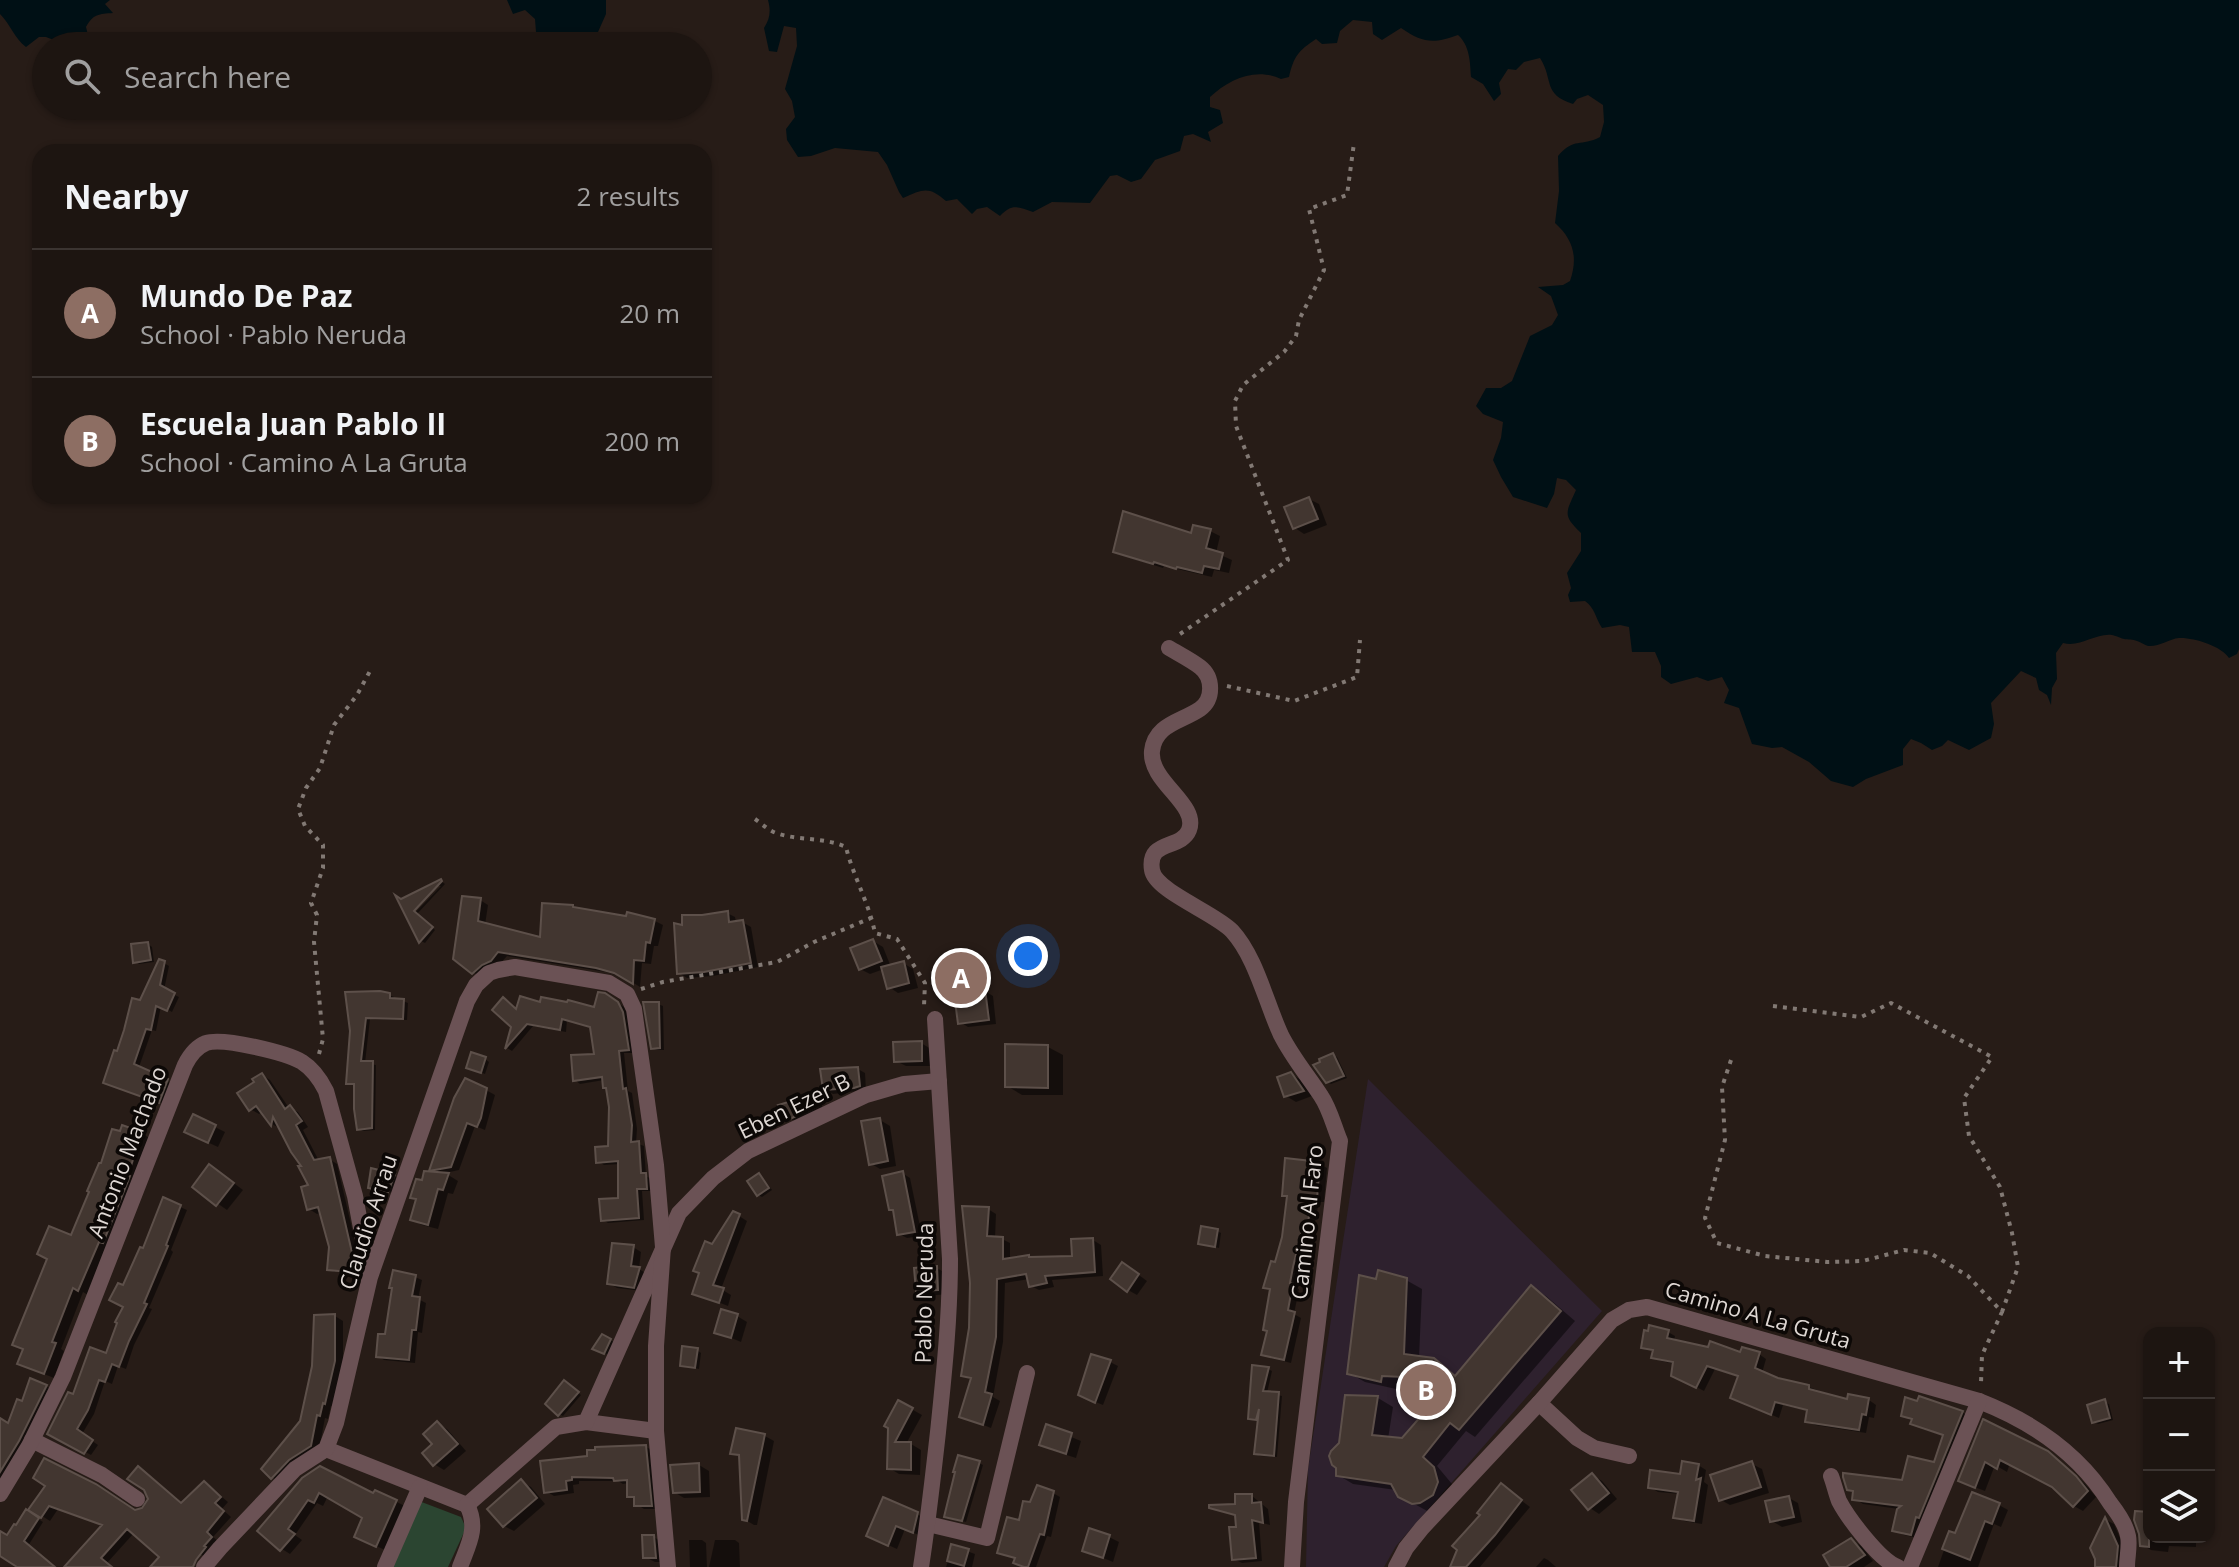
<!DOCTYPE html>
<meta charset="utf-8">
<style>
:root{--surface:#1d1511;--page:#251e1a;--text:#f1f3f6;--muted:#a09f9f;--line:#3b3431;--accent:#f49aa3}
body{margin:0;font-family:"Open Sans",sans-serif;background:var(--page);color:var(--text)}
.controls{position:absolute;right:24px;bottom:24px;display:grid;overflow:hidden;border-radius:16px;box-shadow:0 2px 6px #0004}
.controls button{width:72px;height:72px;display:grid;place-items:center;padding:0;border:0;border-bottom:2px solid var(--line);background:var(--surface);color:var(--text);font:40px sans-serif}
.you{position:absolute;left:1028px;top:956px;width:28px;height:28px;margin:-20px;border:6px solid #fff;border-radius:50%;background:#1a73e8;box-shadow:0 0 0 12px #1a73e833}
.badge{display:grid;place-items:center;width:52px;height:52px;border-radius:50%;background:var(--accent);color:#fff;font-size:26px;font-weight:700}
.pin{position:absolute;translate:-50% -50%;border:4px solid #fff;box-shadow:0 2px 8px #0006}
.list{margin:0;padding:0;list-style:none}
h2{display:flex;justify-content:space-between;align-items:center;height:104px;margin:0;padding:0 32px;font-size:34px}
h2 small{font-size:26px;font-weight:400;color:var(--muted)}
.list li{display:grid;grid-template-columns:52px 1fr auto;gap:24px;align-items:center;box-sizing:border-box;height:128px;padding:0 32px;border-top:2px solid var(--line)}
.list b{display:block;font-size:30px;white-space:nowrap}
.list p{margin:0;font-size:26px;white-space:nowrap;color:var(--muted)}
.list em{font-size:26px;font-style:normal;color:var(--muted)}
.icon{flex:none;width:44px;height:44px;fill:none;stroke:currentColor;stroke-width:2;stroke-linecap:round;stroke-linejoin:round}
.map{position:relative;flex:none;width:2239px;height:1567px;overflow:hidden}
.search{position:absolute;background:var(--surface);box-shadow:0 2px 6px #0004;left:32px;top:32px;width:680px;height:88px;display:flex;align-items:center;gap:20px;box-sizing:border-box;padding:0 28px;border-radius:44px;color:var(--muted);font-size:30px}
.panel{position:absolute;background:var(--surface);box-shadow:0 2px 6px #0004;left:32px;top:144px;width:680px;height:360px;border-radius:24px}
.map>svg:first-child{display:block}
</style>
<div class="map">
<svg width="2239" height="1567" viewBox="0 0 2239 1567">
<rect width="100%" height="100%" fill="#271c17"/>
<path fill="#2e212e" d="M 1368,1079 L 1602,1311 L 1396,1546 L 1384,1567 L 1306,1567 L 1308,1469 Z"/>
<path fill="#2b4531" d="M 419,1501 L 461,1517 L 466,1528 L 448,1567 L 390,1567 Z"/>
<g fill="#001015">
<path d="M 0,0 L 110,0 L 105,4 L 113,13 C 99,14 93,14 86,27 L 88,35 L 80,43 L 64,44 L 46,37 L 39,37 L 26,47 C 14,38 11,25 0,14 Z"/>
<path d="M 507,0 L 606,0 L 606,14 L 598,32 L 603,46 L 543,46 L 536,32 L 535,19 L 525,10 L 513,14 Z"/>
<path d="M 768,0 L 2239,0 L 2239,649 L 2237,654 L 2229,658 C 2222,646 2192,637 2179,638 C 2169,639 2159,647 2148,646 C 2145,645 2140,642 2137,641 C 2133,639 2128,640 2124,639 C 2123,639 2114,635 2112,635 C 2095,633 2080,648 2063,643 L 2056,653 L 2057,679 L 2052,688 L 2051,705 L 2047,695 L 2039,690 L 2036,678 L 2021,671 L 1991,703 L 1994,724 L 1991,738 L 1969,750 L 1948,740 L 1942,746 L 1932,750 L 1921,743 L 1911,739 L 1903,749 L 1903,765 L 1866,779 L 1853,787 L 1831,781 L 1809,762 L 1782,747 L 1772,748 L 1752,744 L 1739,708 L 1724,703 L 1729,690 L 1722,677 L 1708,681 L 1697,677 L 1671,684 L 1661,677 L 1661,666 L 1655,652 L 1632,652 L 1629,627 L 1620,625 L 1602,628 C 1595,617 1595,608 1585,601 L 1570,602 L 1568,595 L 1571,588 L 1567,573 L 1581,551 L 1581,533 C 1562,515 1566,513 1576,490 L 1566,480 L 1557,478 L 1554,494 L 1547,508 L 1513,497 L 1501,477 L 1493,460 L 1501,438 L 1503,422 L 1483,414 L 1476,406 L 1486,388 L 1501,388 L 1512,381 L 1530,336 L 1552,325 L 1558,315 L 1551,296 L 1538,287 L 1563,285 L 1570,281 C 1578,258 1574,240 1555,223 L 1559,191 L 1558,156 C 1574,137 1581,147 1600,137 L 1604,122 L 1603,105 L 1588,95 L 1577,99 L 1573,104 C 1542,94 1554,80 1540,58 L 1524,62 L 1516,70 L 1508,69 L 1499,83 L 1501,94 L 1494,101 L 1483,84 L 1471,77 C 1470,62 1470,46 1458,35 C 1433,44 1423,43 1401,28 L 1382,40 L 1373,34 L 1372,22 L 1353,20 L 1340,31 L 1337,43 L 1322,44 L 1316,39 C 1298,51 1294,56 1289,77 L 1281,79 C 1256,67 1229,79 1210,97 L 1210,107 L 1220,110 L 1223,123 L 1208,132 L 1211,142 L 1193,134 L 1184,136 L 1180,151 L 1155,160 L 1141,179 L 1131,182 L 1117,175 L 1110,176 L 1090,203 L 1052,202 L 1033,212 C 1018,207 1012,203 1000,216 L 987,207 L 977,209 L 972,214 L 957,199 L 946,201 C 929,186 923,189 903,198 L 899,192 L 887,165 L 878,152 L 835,148 L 811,156 L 798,157 L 787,140 L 786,129 L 795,117 L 792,101 L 785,89 L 797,46 L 796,28 L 784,26 L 777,52 L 769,51 L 764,28 C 770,19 771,11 768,0 Z"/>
</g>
<g fill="#0007">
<path d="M 1309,499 L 1319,504 L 1327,525 L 1304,534 L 1295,528 Z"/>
<path d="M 1210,531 L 1220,536 L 1216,553 L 1232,560 L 1229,573 L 1214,570 L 1212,577 L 1164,566 L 1163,568 L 1125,556 L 1115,551 Z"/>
<path d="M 441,881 L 445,884 L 417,914 L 435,930 L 425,943 L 421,941 L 409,919 L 441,886 L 435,886 Z"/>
<path d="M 480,900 L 488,905 L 485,925 L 541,939 L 628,918 L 655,921 L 663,925 L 658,946 L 654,946 L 651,964 L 642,963 L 640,987 L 624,977 L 606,972 L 507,956 L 499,965 L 481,977 L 473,972 Z"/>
<path d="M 727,913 L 735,917 L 736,923 L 742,922 L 751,927 L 758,967 L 713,976 L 687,978 L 679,973 L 684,928 Z"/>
<path d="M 873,941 L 883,947 L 891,967 L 903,963 L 913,969 L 918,988 L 898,993 L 889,987 L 884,969 L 870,974 L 860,969 Z"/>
<path d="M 148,944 L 152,947 L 154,962 L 139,964 L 135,961 Z"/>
<path d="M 164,963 L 169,966 L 164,990 L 179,997 L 172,1012 L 161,1006 L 156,1031 L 152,1030 L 139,1067 L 172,1084 L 164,1104 L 111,1085 L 119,1053 L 141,1002 Z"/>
<path d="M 976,963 L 984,968 L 983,990 L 993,996 L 996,1024 L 968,1027 L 960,1022 Z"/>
<path d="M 389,995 L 394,997 L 394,1000 L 403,1001 L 408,1003 L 407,1020 L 370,1019 L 365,1063 L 376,1065 L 375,1130 L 363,1131 L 359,1129 L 356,1085 L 348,1083 L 352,1031 Z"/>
<path d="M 604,995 L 624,1007 L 629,1017 L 634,1053 L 624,1053 L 628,1091 L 632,1093 L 637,1129 L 636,1143 L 644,1146 L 646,1176 L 651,1179 L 652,1191 L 642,1191 L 644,1220 L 608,1223 L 603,1220 L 620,1199 L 620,1164 L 604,1165 L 598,1161 L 610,1148 L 611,1107 L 604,1080 L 580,1084 L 575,1080 L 596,1056 L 592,1028 L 567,1020 L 566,1032 L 533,1026 L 512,1051 L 507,1048 L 514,1026 L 504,999 L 518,1011 L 541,1004 L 596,1010 Z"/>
<path d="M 658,1004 L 663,1006 L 664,1050 L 657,1050 L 653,1048 Z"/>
<path d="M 921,1043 L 931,1049 L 931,1066 L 906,1066 L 896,1061 Z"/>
<path d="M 1048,1047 L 1063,1055 L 1063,1095 L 1022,1095 L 1007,1086 Z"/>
<path d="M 1333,1055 L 1337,1057 L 1347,1078 L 1331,1084 L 1327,1082 Z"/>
<path d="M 485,1059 L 489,1062 L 485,1074 L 473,1069 Z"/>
<path d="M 858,1069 L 865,1073 L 866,1090 L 833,1094 L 825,1089 Z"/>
<path d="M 1291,1074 L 1301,1080 L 1312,1096 L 1296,1102 L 1286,1096 Z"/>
<path d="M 262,1075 L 270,1080 L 289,1108 L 298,1112 L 308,1127 L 303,1130 L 319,1161 L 329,1159 L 337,1164 L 360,1263 L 359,1271 L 335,1268 L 335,1272 L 329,1269 L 331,1247 L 321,1213 L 317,1214 L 309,1209 L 311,1187 L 306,1169 L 281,1129 L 272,1124 L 263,1111 L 259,1114 L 250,1109 L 257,1083 Z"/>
<path d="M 486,1090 L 495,1095 L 485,1130 L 475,1126 L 459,1170 L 445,1173 L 458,1181 L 453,1194 L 448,1193 L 438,1229 L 422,1225 L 412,1219 L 423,1183 L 439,1175 L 432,1170 Z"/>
<path d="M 811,1097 L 821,1103 L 824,1112 L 799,1124 L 790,1118 Z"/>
<path d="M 880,1120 L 890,1126 L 896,1166 L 880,1169 L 870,1163 Z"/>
<path d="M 215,1127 L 225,1132 L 218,1147 L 196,1137 Z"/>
<path d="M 141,1133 L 151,1139 L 88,1295 L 83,1292 L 61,1349 L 64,1351 L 54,1378 L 29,1368 L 19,1363 L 72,1238 Z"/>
<path d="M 1320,1164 L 1327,1168 L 1324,1202 L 1319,1202 L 1313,1232 L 1311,1238 L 1308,1237 L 1297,1288 L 1299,1289 L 1294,1314 L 1301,1318 L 1291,1363 L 1271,1358 L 1264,1354 L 1269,1331 L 1272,1291 L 1266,1288 L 1277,1264 L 1284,1237 L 1289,1198 L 1284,1195 Z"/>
<path d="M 219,1172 L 243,1190 L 227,1210 L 194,1187 Z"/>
<path d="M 902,1173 L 910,1178 L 922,1236 L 907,1238 L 899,1234 L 895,1211 L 891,1209 Z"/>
<path d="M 759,1175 L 763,1178 L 772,1190 L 762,1197 L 758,1195 Z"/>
<path d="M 394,1176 L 398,1178 L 392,1193 L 370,1187 Z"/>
<path d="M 164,1200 L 187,1210 L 171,1250 L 173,1252 L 149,1308 L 152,1309 L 134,1345 L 126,1369 L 118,1366 L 112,1384 L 105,1381 L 94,1414 L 82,1434 L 98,1445 L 91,1455 L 50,1433 L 74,1396 L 107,1356 L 125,1307 L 124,1288 L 144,1251 Z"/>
<path d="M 988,1209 L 996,1214 L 995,1239 L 1002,1239 L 1010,1243 L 1010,1260 L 1074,1258 L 1093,1240 L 1101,1245 L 1103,1276 L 1052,1280 L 1054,1287 L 1039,1290 L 1031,1286 L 1029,1279 L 1005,1283 L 1003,1342 L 993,1397 L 1000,1401 L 991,1428 L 961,1416 L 973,1381 L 963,1375 Z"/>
<path d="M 734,1213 L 747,1221 L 721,1289 L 731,1295 L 728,1306 L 695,1293 L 713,1246 Z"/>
<path d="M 1217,1231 L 1221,1233 L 1219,1248 L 1200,1243 Z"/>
<path d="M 633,1247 L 641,1252 L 639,1269 L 647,1274 L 642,1291 L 617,1288 L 609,1283 Z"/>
<path d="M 937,1268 L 947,1274 L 948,1294 L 927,1296 L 918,1290 Z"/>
<path d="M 1132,1270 L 1147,1281 L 1137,1295 L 1128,1290 Z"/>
<path d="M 415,1277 L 422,1280 L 418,1299 L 426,1303 L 422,1333 L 418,1332 L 415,1363 L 384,1360 L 378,1356 Z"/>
<path d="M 1406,1280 L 1422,1289 L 1419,1358 L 1433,1360 L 1457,1376 L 1531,1287 L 1546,1296 L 1575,1321 L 1475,1437 L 1466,1431 L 1437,1466 L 1452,1484 L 1451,1498 L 1429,1512 L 1400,1496 L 1396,1490 L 1353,1484 L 1338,1475 L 1346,1397 L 1378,1398 L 1393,1407 L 1388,1439 L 1403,1440 L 1444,1392 L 1437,1386 L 1397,1383 L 1396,1389 L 1365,1382 L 1349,1373 L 1378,1281 Z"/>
<path d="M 335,1316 L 343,1321 L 343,1366 L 334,1407 L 331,1406 L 328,1419 L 325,1418 L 319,1450 L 280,1482 L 272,1477 L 301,1422 Z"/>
<path d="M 737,1316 L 747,1322 L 741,1342 L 717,1332 Z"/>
<path d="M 1668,1332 L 1675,1336 L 1674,1341 L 1742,1355 L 1759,1354 L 1766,1359 L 1762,1373 L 1778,1380 L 1809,1387 L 1849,1402 L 1850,1396 L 1869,1400 L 1876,1405 L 1874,1418 L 1869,1417 L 1866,1433 L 1815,1425 L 1807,1421 L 1808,1411 L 1783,1405 L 1779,1418 L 1740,1401 L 1740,1377 L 1715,1369 L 1704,1391 L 1681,1379 L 1675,1364 L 1661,1361 L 1654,1357 L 1655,1352 L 1643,1347 Z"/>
<path d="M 610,1340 L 620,1346 L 614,1358 L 595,1348 Z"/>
<path d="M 697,1350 L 701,1353 L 699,1369 L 682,1365 Z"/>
<path d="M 1110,1362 L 1118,1366 L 1103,1405 L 1088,1399 Z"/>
<path d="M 1268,1369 L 1272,1371 L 1267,1393 L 1282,1396 L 1277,1457 L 1260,1456 L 1256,1453 L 1260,1421 L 1250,1418 Z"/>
<path d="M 568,1385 L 581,1395 L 563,1416 L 559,1414 Z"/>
<path d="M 46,1386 L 55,1392 L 0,1481 L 0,1427 L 9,1426 L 23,1403 Z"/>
<path d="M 899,1402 L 922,1415 L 906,1444 L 911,1444 L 921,1450 L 920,1475 L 899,1474 L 889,1468 Z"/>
<path d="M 2104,1402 L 2109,1404 L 2113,1420 L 2098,1424 L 2094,1422 Z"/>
<path d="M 1962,1412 L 1971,1418 L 1921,1539 L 1904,1535 L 1894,1530 L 1899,1509 L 1863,1504 L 1854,1498 L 1854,1492 L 1849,1489 L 1903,1482 L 1935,1465 L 1945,1436 L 1922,1429 L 1903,1415 Z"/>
<path d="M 1984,1422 L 2057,1459 L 2085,1484 L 2096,1497 L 2083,1511 L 2074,1506 L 2054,1487 L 2010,1463 L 2007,1472 L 1995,1465 L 1985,1491 L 1969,1485 Z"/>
<path d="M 438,1424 L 447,1429 L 466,1451 L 444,1470 L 434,1464 Z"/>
<path d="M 1047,1427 L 1081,1441 L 1076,1458 L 1051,1450 L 1041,1444 Z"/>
<path d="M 765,1436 L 774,1441 L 757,1525 L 754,1525 L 744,1519 L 741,1457 L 733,1453 Z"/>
<path d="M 646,1447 L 654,1451 L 659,1509 L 644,1509 L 636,1504 L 636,1500 L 629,1496 L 629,1483 L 623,1484 L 618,1481 L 579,1481 L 579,1484 L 573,1485 L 574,1493 L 554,1496 L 546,1491 L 597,1452 Z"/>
<path d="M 2148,1456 L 2149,1456 L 2149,1474 L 2146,1473 Z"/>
<path d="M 979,1463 L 983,1465 L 966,1522 L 951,1518 Z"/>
<path d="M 1752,1464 L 1762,1469 L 1769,1493 L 1730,1505 L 1721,1500 Z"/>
<path d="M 699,1465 L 709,1471 L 710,1497 L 684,1498 L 674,1492 Z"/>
<path d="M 1698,1465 L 1706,1470 L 1704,1482 L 1708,1485 L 1702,1524 L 1684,1521 L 1675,1517 L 1680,1494 L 1658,1492 L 1650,1487 L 1682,1476 Z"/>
<path d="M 139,1468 L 182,1504 L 205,1483 L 228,1502 L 222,1509 L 231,1517 L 213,1537 L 219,1542 L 206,1557 L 200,1554 L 189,1567 L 153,1567 L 161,1556 L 134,1533 L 107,1563 L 112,1567 L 85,1567 L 104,1526 L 58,1509 L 50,1521 L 31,1509 L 48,1485 L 136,1512 L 144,1510 L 150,1499 Z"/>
<path d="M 1592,1475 L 1602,1481 L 1617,1499 L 1599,1514 L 1590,1508 Z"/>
<path d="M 303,1479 L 374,1496 L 376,1492 L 405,1506 L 385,1550 L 365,1541 L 365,1517 L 328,1496 L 323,1506 L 317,1503 L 295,1535 L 302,1540 L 290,1554 L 282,1549 Z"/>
<path d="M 521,1482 L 531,1487 L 545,1504 L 514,1531 L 504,1526 Z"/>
<path d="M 1502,1486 L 1530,1507 L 1480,1567 L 1452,1567 Z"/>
<path d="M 1053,1493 L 1060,1497 L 1051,1537 L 1047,1536 L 1036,1567 L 1025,1567 L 1017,1559 L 1000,1552 L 1031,1505 Z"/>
<path d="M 1252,1496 L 1268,1509 L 1270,1525 L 1259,1522 L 1262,1561 L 1242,1563 L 1234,1559 L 1237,1516 L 1212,1507 L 1237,1506 Z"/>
<path d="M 1789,1498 L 1798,1503 L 1802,1522 L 1782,1527 L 1772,1521 Z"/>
<path d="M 884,1499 L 925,1518 L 921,1536 L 905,1529 L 897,1549 L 877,1540 Z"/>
<path d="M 2209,1501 L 2211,1503 L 2211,1519 L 2209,1519 Z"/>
<path d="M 1999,1505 L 2008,1510 L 2001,1527 L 1994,1524 L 1978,1567 L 1938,1567 L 1950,1533 L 1956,1536 Z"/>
<path d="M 2149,1510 L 2149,1537 L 2196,1537 L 2196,1547 L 2169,1546 L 2168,1552 L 2151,1550 L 2142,1545 Z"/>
<path d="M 27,1512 L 43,1522 L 28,1546 L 54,1567 L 20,1567 L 0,1553 L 0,1541 L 17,1528 Z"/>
<path d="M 2106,1520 L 2114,1524 L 2126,1552 L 2125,1567 L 2097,1567 Z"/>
<path d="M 654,1537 L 663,1543 L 665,1562 L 655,1562 L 645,1557 Z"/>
<path d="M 1109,1537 L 1119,1542 L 1113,1562 L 1084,1550 Z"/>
<path d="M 689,1540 L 702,1540 L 706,1543 L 707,1567 L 690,1567 Z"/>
<path d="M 715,1540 L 735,1540 L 739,1543 L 740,1567 L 709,1567 Z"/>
<path d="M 1851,1540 L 1861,1546 L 1873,1561 L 1864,1567 L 1833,1567 Z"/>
<path d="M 953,1546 L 975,1554 L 972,1567 L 946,1567 Z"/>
<path d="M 1544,1558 L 1548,1560 L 1556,1567 L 1536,1567 Z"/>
</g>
<g fill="#423630" stroke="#5d504a" stroke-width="2">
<path d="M 1309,497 L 1318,519 L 1293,529 L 1284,507 Z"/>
<path d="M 1123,511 L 1191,533 L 1193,525 L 1211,529 L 1206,548 L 1223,553 L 1219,569 L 1204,566 L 1202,573 L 1177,567 L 1176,569 L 1154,562 L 1153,564 L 1113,552 Z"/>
<path d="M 441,879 L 442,881 L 414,911 L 433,927 L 419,943 L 395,895 L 401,899 Z"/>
<path d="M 462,896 L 481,898 L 478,921 L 540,937 L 542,903 L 573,905 L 573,907 L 626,916 L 627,912 L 655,919 L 650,943 L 646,942 L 644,961 L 634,960 L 633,984 L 614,973 L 596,968 L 498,952 L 491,961 L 482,965 L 472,974 L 453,959 Z"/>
<path d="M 728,911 L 729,922 L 743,920 L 751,963 L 704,972 L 677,974 L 674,923 L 682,925 L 682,915 L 702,915 Z"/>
<path d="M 873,939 L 882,961 L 859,970 L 850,948 Z"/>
<path d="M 148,942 L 151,960 L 133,963 L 131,944 Z"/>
<path d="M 159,959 L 165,961 L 160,985 L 175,993 L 167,1011 L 156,1006 L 151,1030 L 146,1029 L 134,1064 L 168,1079 L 159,1103 L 103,1083 L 114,1050 L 117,1051 L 124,1030 L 132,998 L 140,1000 Z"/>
<path d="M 904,961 L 909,983 L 887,989 L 881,967 Z"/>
<path d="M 950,961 L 976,961 L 976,990 L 985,989 L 989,1020 L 958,1024 L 952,977 L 950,977 Z"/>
<path d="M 380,991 L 390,993 L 390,998 L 404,999 L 403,1019 L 366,1018 L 361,1061 L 373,1061 L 372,1128 L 357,1130 L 354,1109 L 354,1084 L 346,1084 L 350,1031 L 345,992 Z"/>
<path d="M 598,992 L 605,993 L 618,1002 L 623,1012 L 629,1050 L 619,1051 L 623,1089 L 626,1088 L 632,1125 L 631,1142 L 639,1141 L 641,1173 L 646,1173 L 647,1189 L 637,1189 L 639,1218 L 601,1221 L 599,1199 L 618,1198 L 618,1161 L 596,1163 L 595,1147 L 608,1146 L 609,1107 L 606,1088 L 603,1088 L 602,1077 L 573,1081 L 571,1055 L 594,1054 L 590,1027 L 562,1019 L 560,1030 L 527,1024 L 505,1049 L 511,1027 L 492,1010 L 503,997 L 516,1009 L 520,996 L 540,1002 L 541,997 L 567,1002 L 568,1000 L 594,1007 Z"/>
<path d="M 643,1002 L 659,1002 L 660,1048 L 651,1049 Z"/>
<path d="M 922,1041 L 922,1061 L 894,1062 L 893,1042 Z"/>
<path d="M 1005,1044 L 1048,1045 L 1048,1088 L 1005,1087 Z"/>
<path d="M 471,1052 L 486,1057 L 481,1073 L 466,1068 Z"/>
<path d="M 1333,1053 L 1344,1076 L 1326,1083 L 1313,1065 L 1320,1062 L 1319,1059 Z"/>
<path d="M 858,1067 L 860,1086 L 854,1088 L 823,1090 L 820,1069 Z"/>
<path d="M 1291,1072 L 1304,1091 L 1284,1097 L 1277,1077 Z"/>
<path d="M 262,1073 L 285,1109 L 290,1105 L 302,1121 L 296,1125 L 314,1160 L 330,1157 L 353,1257 L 351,1272 L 327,1270 L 329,1247 L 318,1207 L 307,1210 L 301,1187 L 308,1185 L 298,1166 L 301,1166 L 291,1152 L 273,1117 L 271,1126 L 256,1106 L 249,1111 L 237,1093 L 254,1082 L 252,1079 Z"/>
<path d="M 465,1078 L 487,1088 L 481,1118 L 477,1127 L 467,1123 L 451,1167 L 429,1171 L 454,1098 Z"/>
<path d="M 812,1095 L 815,1107 L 788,1120 L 778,1105 Z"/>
<path d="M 193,1114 L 216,1125 L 208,1143 L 184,1132 Z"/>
<path d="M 880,1118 L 888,1161 L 869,1165 L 861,1121 Z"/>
<path d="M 122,1125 L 142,1132 L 128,1175 L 130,1176 L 103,1243 L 99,1242 L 78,1291 L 73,1288 L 52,1342 L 56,1343 L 44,1374 L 17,1364 L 23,1349 L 12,1345 L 47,1259 L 37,1254 L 49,1226 L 71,1235 L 89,1192 L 87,1191 L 99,1163 L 101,1163 L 112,1129 L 120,1131 Z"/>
<path d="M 1285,1158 L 1320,1162 L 1317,1199 L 1312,1199 L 1307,1228 L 1304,1235 L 1301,1234 L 1293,1267 L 1290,1283 L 1293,1283 L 1288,1310 L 1295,1312 L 1284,1360 L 1261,1355 L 1267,1331 L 1263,1330 L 1270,1289 L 1263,1288 L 1271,1261 L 1275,1262 L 1282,1237 L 1287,1196 L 1282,1196 Z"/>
<path d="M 209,1164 L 234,1183 L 216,1206 L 192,1187 Z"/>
<path d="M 371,1168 L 395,1174 L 388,1192 L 368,1188 Z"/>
<path d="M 424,1171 L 449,1173 L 443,1190 L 438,1189 L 428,1225 L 410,1220 L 416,1199 L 410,1198 L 416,1179 L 422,1180 Z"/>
<path d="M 903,1171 L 915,1232 L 897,1235 L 893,1210 L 889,1210 L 882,1176 Z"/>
<path d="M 759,1173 L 769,1188 L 757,1196 L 747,1181 Z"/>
<path d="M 163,1197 L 181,1205 L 166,1245 L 168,1246 L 144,1303 L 147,1304 L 129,1341 L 119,1367 L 112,1364 L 105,1382 L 99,1380 L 88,1410 L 77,1429 L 93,1440 L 84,1454 L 47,1434 L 68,1392 L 73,1394 L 90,1347 L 106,1353 L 117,1323 L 115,1322 L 123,1307 L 109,1300 L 118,1283 L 123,1285 L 140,1247 L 143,1248 Z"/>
<path d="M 962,1206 L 989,1207 L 987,1236 L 1003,1237 L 1003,1259 L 1029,1255 L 1029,1257 L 1072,1256 L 1071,1239 L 1093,1238 L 1095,1272 L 1045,1276 L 1047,1283 L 1029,1287 L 1026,1274 L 997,1279 L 996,1337 L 985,1392 L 992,1394 L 983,1425 L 959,1417 L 971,1378 L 961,1376 L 969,1328 L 970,1283 Z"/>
<path d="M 733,1211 L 740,1214 L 713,1285 L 724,1288 L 719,1303 L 692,1294 L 699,1273 L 693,1271 L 705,1241 L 712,1244 Z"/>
<path d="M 1201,1226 L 1218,1229 L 1215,1247 L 1198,1244 Z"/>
<path d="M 612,1243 L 634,1245 L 631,1266 L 640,1267 L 634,1288 L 607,1284 Z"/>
<path d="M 1122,1262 L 1139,1274 L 1127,1292 L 1110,1279 Z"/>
<path d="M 937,1266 L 938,1290 L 916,1291 L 914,1268 Z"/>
<path d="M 393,1270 L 416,1275 L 412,1296 L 420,1297 L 416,1330 L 412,1330 L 409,1360 L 376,1357 L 378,1334 L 385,1334 L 392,1288 L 389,1288 Z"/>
<path d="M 1378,1270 L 1407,1278 L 1404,1354 L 1434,1358 L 1455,1376 L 1531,1285 L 1561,1311 L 1459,1430 L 1450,1423 L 1423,1457 L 1434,1467 L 1438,1482 L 1433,1495 L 1420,1503 L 1412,1504 L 1398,1497 L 1391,1484 L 1336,1476 L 1336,1468 L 1332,1465 L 1329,1456 L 1331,1451 L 1339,1443 L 1345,1395 L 1378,1396 L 1372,1435 L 1402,1438 L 1442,1392 L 1425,1378 L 1382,1376 L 1381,1382 L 1347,1374 L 1359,1275 L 1376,1279 Z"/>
<path d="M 721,1309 L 738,1314 L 731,1338 L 714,1333 Z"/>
<path d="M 335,1314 L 335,1361 L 325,1404 L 323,1403 L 320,1416 L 317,1415 L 311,1446 L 289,1460 L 271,1479 L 261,1469 L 300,1421 L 312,1366 L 314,1315 Z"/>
<path d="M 1649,1325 L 1669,1330 L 1667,1338 L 1708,1347 L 1710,1341 L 1740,1352 L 1742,1347 L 1760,1352 L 1755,1368 L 1778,1378 L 1809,1385 L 1809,1389 L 1847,1399 L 1848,1394 L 1869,1398 L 1866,1415 L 1862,1414 L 1859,1430 L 1805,1422 L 1807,1410 L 1775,1402 L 1771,1415 L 1730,1398 L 1738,1376 L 1707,1366 L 1696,1388 L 1671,1376 L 1673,1362 L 1651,1358 L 1653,1350 L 1641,1348 L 1644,1330 L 1648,1331 Z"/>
<path d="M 602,1334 L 611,1339 L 604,1354 L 592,1349 Z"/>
<path d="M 682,1346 L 698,1348 L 695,1368 L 680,1366 Z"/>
<path d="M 1091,1354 L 1111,1360 L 1095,1403 L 1078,1395 Z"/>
<path d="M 1252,1365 L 1269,1367 L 1263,1391 L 1279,1392 L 1274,1456 L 1254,1454 L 1259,1409 L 1256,1420 L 1248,1419 Z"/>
<path d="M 30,1378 L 47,1385 L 19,1441 L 0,1472 L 0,1418 L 8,1423 L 17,1399 L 22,1401 Z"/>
<path d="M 564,1380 L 579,1392 L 558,1416 L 545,1404 Z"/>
<path d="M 1919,1396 L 1963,1411 L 1919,1518 L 1916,1517 L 1911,1535 L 1892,1531 L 1897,1509 L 1901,1506 L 1852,1500 L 1853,1491 L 1847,1490 L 1843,1477 L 1843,1473 L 1902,1480 L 1908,1456 L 1934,1462 L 1943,1435 L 1910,1424 L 1912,1419 L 1901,1416 L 1905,1397 L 1917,1401 Z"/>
<path d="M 2105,1399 L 2110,1418 L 2092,1423 L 2087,1405 Z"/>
<path d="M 898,1400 L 913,1408 L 895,1442 L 911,1442 L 911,1470 L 887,1469 L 888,1428 L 884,1426 Z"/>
<path d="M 1983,1419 L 2048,1451 L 2076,1476 L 2088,1491 L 2073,1507 L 2052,1487 L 2000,1460 L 1997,1469 L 1985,1462 L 1975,1488 L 1958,1481 Z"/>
<path d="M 437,1421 L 458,1444 L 433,1466 L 422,1453 L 432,1444 L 423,1434 Z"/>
<path d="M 1046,1424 L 1072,1433 L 1066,1454 L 1039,1445 Z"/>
<path d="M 736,1428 L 765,1434 L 747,1521 L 742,1520 L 739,1455 L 730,1454 Z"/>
<path d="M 646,1445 L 652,1506 L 634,1506 L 634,1497 L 627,1497 L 627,1480 L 614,1481 L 613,1478 L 572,1477 L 572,1480 L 566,1481 L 567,1490 L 544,1493 L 540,1461 L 587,1456 L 587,1450 L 595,1450 L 595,1447 Z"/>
<path d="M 958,1455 L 980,1461 L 962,1521 L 944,1517 L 955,1472 L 953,1472 Z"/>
<path d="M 44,1458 L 96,1484 L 135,1510 L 142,1508 L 148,1499 L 144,1490 L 127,1479 L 138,1466 L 181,1503 L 204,1481 L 221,1497 L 215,1503 L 224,1511 L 207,1532 L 212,1537 L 204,1546 L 206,1547 L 196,1560 L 193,1567 L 150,1567 L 159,1557 L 127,1529 L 101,1558 L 112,1567 L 64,1567 L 102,1525 L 49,1506 L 41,1518 L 28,1510 L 45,1486 L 33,1478 Z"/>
<path d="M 1682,1461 L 1699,1464 L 1696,1480 L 1701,1478 L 1694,1521 L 1673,1518 L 1678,1492 L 1648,1488 L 1650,1470 L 1680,1474 Z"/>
<path d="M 1752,1461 L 1761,1487 L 1719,1501 L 1710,1475 Z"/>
<path d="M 699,1463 L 700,1492 L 673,1493 L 670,1465 Z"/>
<path d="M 320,1466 L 373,1493 L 375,1490 L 397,1500 L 376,1547 L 354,1537 L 362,1518 L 319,1493 L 314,1503 L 308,1500 L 288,1529 L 295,1534 L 280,1551 L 257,1531 L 302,1478 Z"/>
<path d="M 1592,1473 L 1609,1493 L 1588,1510 L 1571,1490 Z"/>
<path d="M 521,1479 L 537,1498 L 503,1527 L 487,1509 Z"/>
<path d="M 1501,1483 L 1522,1500 L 1495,1535 L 1466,1567 L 1450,1567 L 1457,1550 L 1452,1546 L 1480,1515 L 1477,1513 Z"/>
<path d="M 1037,1485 L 1054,1491 L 1044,1535 L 1040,1534 L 1028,1567 L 1024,1567 L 1013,1563 L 1015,1558 L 997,1553 L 1007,1517 L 1019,1520 L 1023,1501 L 1030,1502 Z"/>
<path d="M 1972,1492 L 2000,1503 L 1992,1524 L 1985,1521 L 1970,1560 L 1942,1549 L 1949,1531 L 1955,1533 Z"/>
<path d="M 1235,1494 L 1252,1494 L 1252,1503 L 1261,1502 L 1263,1523 L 1252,1520 L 1256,1558 L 1232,1560 L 1229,1527 L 1236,1527 L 1235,1515 L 1209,1508 L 1209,1505 L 1235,1504 Z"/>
<path d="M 1789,1496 L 1794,1517 L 1770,1522 L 1765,1501 Z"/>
<path d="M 883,1497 L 918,1512 L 913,1533 L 896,1526 L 888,1546 L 866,1536 Z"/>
<path d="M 26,1509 L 39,1518 L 24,1541 L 55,1567 L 17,1567 L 0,1556 L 0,1531 L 7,1535 L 14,1524 L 16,1525 Z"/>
<path d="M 2135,1511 L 2149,1512 L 2149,1547 L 2140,1546 L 2139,1534 L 2134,1520 Z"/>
<path d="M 2105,1517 L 2118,1546 L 2116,1567 L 2095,1567 L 2095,1559 L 2090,1548 Z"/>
<path d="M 1089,1528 L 1110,1535 L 1103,1558 L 1082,1551 Z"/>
<path d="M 642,1535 L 654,1535 L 656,1558 L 643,1558 Z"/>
<path d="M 1851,1538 L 1865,1555 L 1846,1567 L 1830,1567 L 1823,1555 Z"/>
<path d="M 951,1544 L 969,1549 L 964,1566 L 947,1561 Z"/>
</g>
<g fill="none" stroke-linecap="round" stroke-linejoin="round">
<g stroke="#827974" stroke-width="4" stroke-dasharray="4 6" stroke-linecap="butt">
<path d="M 1180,634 L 1288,560 L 1236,426 L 1235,401 L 1243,385 L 1284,352 L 1296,336 L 1299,320 L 1324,270 L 1309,209 L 1347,195 L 1354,143"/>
<path d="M 1227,686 L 1294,701 L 1357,677 L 1360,640"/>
<path d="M 755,819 C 762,824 768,830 776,833 C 799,841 824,837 846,847 C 853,876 869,903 875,933 L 897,939 L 925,983 L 924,1006"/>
<path d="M 641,989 L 663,982 L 777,962 L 814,942 L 871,918"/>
<path d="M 1773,1006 L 1861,1017 L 1891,1003 L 1992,1057 L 1964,1098 L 1969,1136 L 2000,1187 L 2012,1233 L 2018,1267 L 2002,1312"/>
<path d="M 319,1054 L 323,1039 L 314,942 L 317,915 L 311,903 L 323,868 L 323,845 L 305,826 L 298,809 L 306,788 L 320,768 L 334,725 L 357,695 L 370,671"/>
<path d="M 1731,1060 L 1722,1087 L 1725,1140 L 1705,1218 L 1717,1243 L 1765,1256 L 1827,1262 L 1863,1261 L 1904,1250 L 1930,1253 L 1968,1276 L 2002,1312 L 1982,1355 L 1981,1383"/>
</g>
<g stroke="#6b5255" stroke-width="16">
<path d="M 1169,648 C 1179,654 1191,660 1200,667 C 1213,677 1214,699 1200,709 C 1181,722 1155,724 1152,751 C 1149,782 1199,804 1189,830 C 1181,850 1147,839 1152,870 C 1155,891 1215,913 1232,931 C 1256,957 1266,1003 1281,1035 C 1292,1057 1308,1076 1321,1096 C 1330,1109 1334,1127 1340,1141 L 1296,1502 L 1292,1567"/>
<path d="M 1539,1403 L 1577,1438 L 1594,1448 L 1629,1456"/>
<path d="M 586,1422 L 656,1431"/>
<path d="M 32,1440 L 102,1475 L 137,1499"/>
<path d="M 326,1449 L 467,1505"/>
<path d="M 1831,1476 C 1834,1484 1836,1493 1839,1501 C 1848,1518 1880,1561 1898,1567"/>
<path d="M 0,1494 L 29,1446 L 63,1377 L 185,1065 C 190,1055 196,1047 206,1043 C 223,1037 287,1053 302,1062 C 313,1069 320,1079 326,1091 L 355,1196 L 370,1276"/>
<path d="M 467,1505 L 556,1427 L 586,1422 L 679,1213 L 713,1178 L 748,1151 L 866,1095 L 904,1084 L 939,1081"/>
<path d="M 928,1524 L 987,1538 L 1027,1373"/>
<path d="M 204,1567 L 220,1548 L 295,1469 L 326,1449 L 336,1423 L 370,1277 L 467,1001 L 476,985 L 489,973 L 498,970 L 515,967 L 609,983 L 627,994 L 634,1009 L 656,1165 L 663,1247 L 656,1346 L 656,1431 L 668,1567"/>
<path d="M 385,1567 L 420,1487"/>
<path d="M 460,1567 C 468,1545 479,1528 467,1505"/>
<path d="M 921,1567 C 928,1522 933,1477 938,1432 C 944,1374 950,1318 950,1259 L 935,1019"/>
<path d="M 1396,1567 L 1406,1548 L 1422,1528 L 1539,1403 L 1612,1320 L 1629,1310 L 1647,1307 L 1979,1401 C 2033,1422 2079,1453 2110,1503 C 2117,1512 2126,1525 2128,1536 C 2130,1545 2127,1557 2127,1567"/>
<path d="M 1910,1567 L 1979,1401"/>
</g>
</g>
<g text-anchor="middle" stroke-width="7" stroke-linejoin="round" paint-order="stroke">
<g font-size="22" fill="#ded7d3" stroke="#0c0806">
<text transform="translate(794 1106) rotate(-26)" y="8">Eben Ezer B</text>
<text transform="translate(127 1152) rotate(-69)" y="8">Antonio Machado</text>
<text transform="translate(368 1222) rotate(-72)" y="8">Claudio Arrau</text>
<text transform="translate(1307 1222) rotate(-84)" y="8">Camino Al Faro</text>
<text transform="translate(924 1293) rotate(-89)" y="8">Pablo Neruda</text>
<text transform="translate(1758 1315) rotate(16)" y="8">Camino A La Gruta</text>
</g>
</g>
</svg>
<div class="controls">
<button>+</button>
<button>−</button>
<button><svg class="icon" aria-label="layers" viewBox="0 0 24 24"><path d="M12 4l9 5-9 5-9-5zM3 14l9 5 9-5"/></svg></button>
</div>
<div class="you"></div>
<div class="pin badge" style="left:961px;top:978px;background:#8d6e63">A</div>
<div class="pin badge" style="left:1426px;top:1390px;background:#8d6e63">B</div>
<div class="search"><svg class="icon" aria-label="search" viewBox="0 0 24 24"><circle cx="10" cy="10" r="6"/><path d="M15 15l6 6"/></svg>Search here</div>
<section class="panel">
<h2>Nearby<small>2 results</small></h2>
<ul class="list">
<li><span class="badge" style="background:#8d6e63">A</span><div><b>Mundo De Paz</b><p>School · Pablo Neruda</p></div><em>20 m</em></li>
<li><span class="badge" style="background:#8d6e63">B</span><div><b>Escuela Juan Pablo II</b><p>School · Camino A La Gruta</p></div><em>200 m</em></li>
</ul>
</section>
</div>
